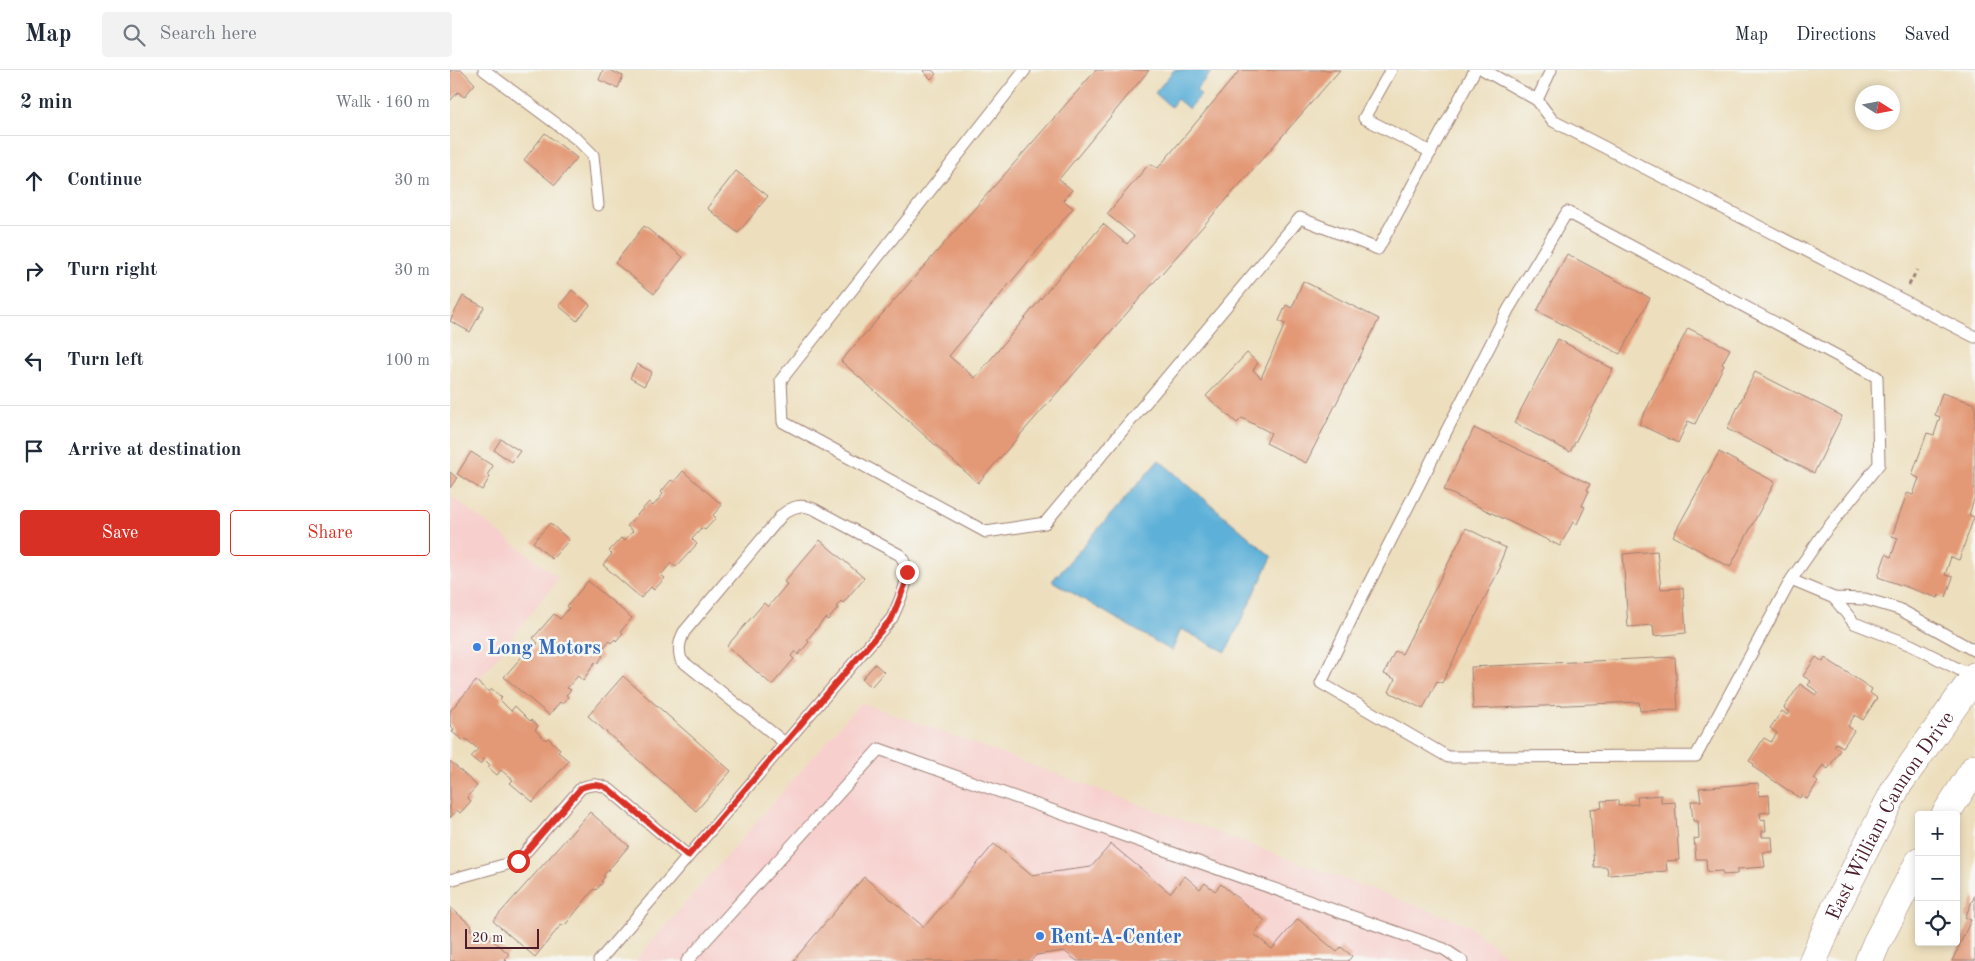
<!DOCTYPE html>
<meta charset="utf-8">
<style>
:root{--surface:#fff;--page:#f2f2f3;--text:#1f2937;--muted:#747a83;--line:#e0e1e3;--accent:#d93025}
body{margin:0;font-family:"Old Standard TT",serif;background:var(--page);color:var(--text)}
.controls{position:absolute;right:15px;bottom:15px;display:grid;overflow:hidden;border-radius:5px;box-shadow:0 2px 8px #0003}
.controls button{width:45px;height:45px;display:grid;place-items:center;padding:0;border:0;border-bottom:1px solid var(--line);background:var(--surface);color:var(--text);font:25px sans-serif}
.compass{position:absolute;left:1405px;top:15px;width:45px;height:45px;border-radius:50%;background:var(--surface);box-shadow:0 2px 8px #0003;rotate:101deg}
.scale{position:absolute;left:15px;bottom:12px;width:74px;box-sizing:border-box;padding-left:5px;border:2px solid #4a1f2b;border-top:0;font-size:14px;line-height:18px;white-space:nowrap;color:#4a1f2b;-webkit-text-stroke:4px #f6f6f2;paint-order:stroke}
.stop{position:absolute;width:15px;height:15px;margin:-11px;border:4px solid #d93025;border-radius:50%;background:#fff}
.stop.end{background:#d93025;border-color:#fff;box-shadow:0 1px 5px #0008}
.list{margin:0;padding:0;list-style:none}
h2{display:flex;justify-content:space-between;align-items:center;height:65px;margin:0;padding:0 20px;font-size:21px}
h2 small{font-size:16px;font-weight:400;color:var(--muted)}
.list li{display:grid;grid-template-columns:32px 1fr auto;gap:15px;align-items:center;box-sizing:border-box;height:90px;padding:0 20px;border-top:1px solid var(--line)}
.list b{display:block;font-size:19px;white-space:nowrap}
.list em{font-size:16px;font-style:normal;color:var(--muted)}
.actions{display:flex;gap:10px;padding:15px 20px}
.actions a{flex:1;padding:11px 0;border:1px solid var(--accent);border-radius:5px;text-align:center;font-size:18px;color:var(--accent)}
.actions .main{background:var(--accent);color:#fff}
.icon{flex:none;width:28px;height:28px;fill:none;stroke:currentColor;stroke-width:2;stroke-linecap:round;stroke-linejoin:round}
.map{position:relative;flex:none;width:1525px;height:891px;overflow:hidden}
header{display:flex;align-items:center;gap:30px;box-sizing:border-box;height:70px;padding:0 25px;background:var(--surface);border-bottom:1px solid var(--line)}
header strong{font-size:24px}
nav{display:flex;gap:28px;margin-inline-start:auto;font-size:18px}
.search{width:350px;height:45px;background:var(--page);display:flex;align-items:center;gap:12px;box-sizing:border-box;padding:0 18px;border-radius:5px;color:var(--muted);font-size:19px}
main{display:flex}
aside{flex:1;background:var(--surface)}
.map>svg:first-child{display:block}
</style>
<header>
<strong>Map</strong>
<div class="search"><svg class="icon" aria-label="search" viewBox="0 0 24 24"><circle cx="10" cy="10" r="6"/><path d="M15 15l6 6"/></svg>Search here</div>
<nav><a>Map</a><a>Directions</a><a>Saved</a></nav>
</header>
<main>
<aside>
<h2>2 min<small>Walk · 160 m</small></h2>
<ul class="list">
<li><svg class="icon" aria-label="ahead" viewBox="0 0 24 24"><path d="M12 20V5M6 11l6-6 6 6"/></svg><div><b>Continue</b></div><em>30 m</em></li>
<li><svg class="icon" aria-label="right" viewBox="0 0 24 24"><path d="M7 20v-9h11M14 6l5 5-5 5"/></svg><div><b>Turn right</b></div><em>30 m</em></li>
<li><svg class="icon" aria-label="left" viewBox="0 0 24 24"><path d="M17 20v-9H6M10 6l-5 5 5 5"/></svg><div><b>Turn left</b></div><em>100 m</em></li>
<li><svg class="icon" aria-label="arrive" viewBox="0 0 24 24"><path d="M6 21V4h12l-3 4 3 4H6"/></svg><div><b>Arrive at destination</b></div></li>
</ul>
<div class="actions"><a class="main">Save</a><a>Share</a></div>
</aside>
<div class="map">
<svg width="1525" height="891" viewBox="0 0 1525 891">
<rect width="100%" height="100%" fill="#f6f6f2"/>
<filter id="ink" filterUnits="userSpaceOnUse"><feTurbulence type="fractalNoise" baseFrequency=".02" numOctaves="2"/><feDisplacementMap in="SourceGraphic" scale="10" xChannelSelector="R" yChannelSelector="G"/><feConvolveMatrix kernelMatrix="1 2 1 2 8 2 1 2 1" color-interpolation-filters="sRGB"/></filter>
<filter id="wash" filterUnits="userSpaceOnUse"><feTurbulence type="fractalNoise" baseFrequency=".0096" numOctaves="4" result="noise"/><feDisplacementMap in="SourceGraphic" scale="20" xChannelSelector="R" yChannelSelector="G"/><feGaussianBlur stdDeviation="1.12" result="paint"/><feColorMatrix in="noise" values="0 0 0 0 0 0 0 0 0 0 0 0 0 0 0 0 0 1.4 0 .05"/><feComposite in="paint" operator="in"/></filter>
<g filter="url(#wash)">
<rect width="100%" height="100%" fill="#eddfbd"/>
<g fill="#f7d0cd">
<path d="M 0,425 L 109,508 L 0,647 Z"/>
<path d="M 411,632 L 1017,854 L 1063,891 L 185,891 Z"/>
</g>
<g fill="#5db0d8" stroke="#546882">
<path d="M 724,0 L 763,0 L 746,20 L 751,25 L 739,39 L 727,29 L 721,37 L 705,23 Z"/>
<path d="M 709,390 L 822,487 L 776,582 L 731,559 L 722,581 L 602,511 Z"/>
</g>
<g id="blocks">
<g fill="#e39976">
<path d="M 0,0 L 12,0 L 25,14 L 14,27 L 8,22 L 0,31 Z"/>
<path d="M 153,0 L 159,0 L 173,6 L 168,18 L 149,10 Z"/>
<path d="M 474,0 L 482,0 L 486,4 L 481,9 L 473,1 Z"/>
<path d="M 646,0 L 699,0 L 609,109 L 622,120 L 613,130 L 623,138 L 499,286 L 525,308 L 653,154 L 677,174 L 684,166 L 657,144 L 699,94 L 708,98 L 790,0 L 890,0 L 528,413 L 391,291 Z"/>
<path d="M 95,63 L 127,88 L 105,115 L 74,90 Z"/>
<path d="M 286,101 L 318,126 L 288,163 L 257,138 Z"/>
<path d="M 194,156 L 233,187 L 204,224 L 165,193 Z"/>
<path d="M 1117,184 L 1200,228 L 1170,284 L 1087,241 Z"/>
<path d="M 853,211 L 929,249 L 856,393 L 816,373 L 821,363 L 792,348 L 787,353 L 756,326 L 797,283 L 808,293 L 803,300 L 811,308 L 835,254 L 829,251 L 836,235 L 842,238 Z"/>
<path d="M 122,220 L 140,235 L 127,251 L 109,236 Z"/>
<path d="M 13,226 L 34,237 L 20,262 L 0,251 Z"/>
<path d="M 1238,258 L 1280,279 L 1272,294 L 1274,295 L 1245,354 L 1238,351 L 1228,373 L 1189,354 Z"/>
<path d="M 1108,269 L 1163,299 L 1120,382 L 1064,353 Z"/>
<path d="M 187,294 L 202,302 L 194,316 L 180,308 Z"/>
<path d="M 1305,302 L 1392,346 L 1364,403 L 1277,359 Z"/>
<path d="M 1492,323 L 1525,334 L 1525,426 L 1519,445 L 1524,447 L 1509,490 L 1501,487 L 1495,505 L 1503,507 L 1496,527 L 1489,525 L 1488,528 L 1428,507 L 1436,484 L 1441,487 L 1448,468 L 1442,466 L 1457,423 L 1463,425 L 1469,408 L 1462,405 L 1477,363 L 1484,365 L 1490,347 L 1485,345 Z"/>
<path d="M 1024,358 L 1140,414 L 1137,420 L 1139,421 L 1132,436 L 1135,437 L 1127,454 L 1123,452 L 1110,476 L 994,420 Z"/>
<path d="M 51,369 L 70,381 L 62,392 L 44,380 Z"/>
<path d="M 21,382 L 43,396 L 37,405 L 40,407 L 32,420 L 7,404 Z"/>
<path d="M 1269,382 L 1325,412 L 1280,497 L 1223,466 Z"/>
<path d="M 233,401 L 272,435 L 263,445 L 266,448 L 255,460 L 252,458 L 242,469 L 247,474 L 226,497 L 221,493 L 211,505 L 215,508 L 204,520 L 201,517 L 191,528 L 153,495 L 162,484 L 159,481 L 171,468 L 174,471 L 183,461 L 177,456 L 199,432 L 203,436 L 213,424 L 211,422 L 221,410 L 224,412 Z"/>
<path d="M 0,402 L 7,408 L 0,418 Z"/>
<path d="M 100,453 L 119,470 L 102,489 L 83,472 Z"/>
<path d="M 1016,458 L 1056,478 L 1049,495 L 1051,496 L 992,613 L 987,611 L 973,639 L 939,622 L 945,609 L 934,604 L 945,581 L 952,584 Z"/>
<path d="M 370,470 L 414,508 L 393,533 L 391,531 L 386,537 L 388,538 L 378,550 L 375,548 L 357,570 L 359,572 L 348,585 L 345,581 L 341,586 L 344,589 L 322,615 L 277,576 L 314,533 L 318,537 L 337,514 L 334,512 Z"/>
<path d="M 1207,481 L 1211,519 L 1233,518 L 1236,563 L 1204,566 L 1203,555 L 1178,557 L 1173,484 Z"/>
<path d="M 138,511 L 182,548 L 171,561 L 173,563 L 166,571 L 165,569 L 161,573 L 159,571 L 149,583 L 153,586 L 147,594 L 145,592 L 133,611 L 128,606 L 117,618 L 121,620 L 116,625 L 118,627 L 113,634 L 110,632 L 99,645 L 54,607 L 76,582 L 79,584 L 88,573 L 83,568 L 104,544 L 110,549 L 119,538 L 117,536 Z"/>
<path d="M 1225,587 L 1228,640 L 1190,641 L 1189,632 L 1023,639 L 1021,597 Z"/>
<path d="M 1366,587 L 1373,592 L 1375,588 L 1422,619 L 1420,623 L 1427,628 L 1413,650 L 1405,645 L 1398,656 L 1404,661 L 1393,677 L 1386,673 L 1384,676 L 1390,680 L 1378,699 L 1373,695 L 1364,709 L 1368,712 L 1357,729 L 1351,725 L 1350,728 L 1303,697 L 1304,694 L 1299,691 L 1314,668 L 1321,672 L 1327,663 L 1320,658 L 1332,641 L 1337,645 L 1339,642 L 1334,638 L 1350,614 L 1366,625 L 1368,622 L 1358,615 L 1361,611 L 1353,606 Z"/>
<path d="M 425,594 L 434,602 L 421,617 L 412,609 Z"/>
<path d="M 173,606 L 281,701 L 246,741 L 138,646 Z"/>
<path d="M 26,611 L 39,622 L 42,619 L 52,628 L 50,630 L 61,641 L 65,636 L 80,651 L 81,650 L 88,656 L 85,660 L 96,670 L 98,668 L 110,679 L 108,682 L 119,691 L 83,732 L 60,713 L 63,710 L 51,700 L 47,705 L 38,697 L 40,695 L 34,689 L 30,694 L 21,687 L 28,679 L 16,669 L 14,671 L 2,662 L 4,659 L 0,655 L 0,641 Z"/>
<path d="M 0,691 L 27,716 L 17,727 L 21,731 L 10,743 L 7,740 L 0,748 Z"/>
<path d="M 1308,713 L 1309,726 L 1319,725 L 1320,742 L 1310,743 L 1311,750 L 1315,749 L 1316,761 L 1312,761 L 1312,767 L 1322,767 L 1323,782 L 1313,782 L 1315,797 L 1287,799 L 1287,804 L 1273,805 L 1272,801 L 1257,802 L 1256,789 L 1246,789 L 1244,769 L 1249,768 L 1248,751 L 1243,751 L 1241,731 L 1251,731 L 1249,718 Z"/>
<path d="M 1211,725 L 1211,733 L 1225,732 L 1229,790 L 1216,791 L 1217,801 L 1158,805 L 1157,797 L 1144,797 L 1140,739 L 1152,738 L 1151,731 L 1168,730 L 1168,736 L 1188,734 L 1187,727 Z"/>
<path d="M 140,742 L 179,776 L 153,806 L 155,807 L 151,811 L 153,812 L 146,820 L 144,819 L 116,854 L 110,856 L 85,887 L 43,851 Z"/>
<path d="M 544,774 L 581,805 L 641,797 L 661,774 L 720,823 L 735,806 L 750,819 L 755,813 L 765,821 L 771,814 L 815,851 L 804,864 L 822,879 L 848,849 L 887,882 L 891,877 L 902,886 L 898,891 L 627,891 L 614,881 L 586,885 L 581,891 L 343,891 L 414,807 L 474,857 Z"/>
<path d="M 1525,825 L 1525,891 L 1502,891 L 1521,850 L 1515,847 Z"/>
<path d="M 0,837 L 22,856 L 20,859 L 31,868 L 35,864 L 59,884 L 55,889 L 57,891 L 0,891 Z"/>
</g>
</g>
</g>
<g filter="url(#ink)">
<use href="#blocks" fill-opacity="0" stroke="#9c7f74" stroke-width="1"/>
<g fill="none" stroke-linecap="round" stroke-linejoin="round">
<g stroke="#9c7f74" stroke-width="13">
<g id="service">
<path d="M 34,0 L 128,70 L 143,85 L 148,135"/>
<path d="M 575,0 L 331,310 L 333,352 L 536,462 L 595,453 L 850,148 L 928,179 L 1025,0"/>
<path d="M 941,0 L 914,48 L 981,82"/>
<path d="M 1034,0 L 1087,30 L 1103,51 L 1525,267"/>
<path d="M 1087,30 L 1101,0"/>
<path d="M 1341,510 L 1246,686 L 998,687 L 871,613 L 909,533 L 1058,240 L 1117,142 L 1427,307 L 1429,394 L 1373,464 L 1341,510 L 1384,528 L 1415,529 L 1449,539 L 1525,581"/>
<path d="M 1384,528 L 1404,553 L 1461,575 L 1524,607"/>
<path d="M 0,810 L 68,791 L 131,718 C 142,714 150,713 160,720 L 238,786"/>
<path d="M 149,891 L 442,548 C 450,529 465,504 450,485 L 364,439 C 350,434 343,436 332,445 L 234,562 C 229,572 228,579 231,590 L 335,673"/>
<path d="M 237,891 L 429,679 L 994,879 L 1012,891"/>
</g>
</g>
<g stroke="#9c7f74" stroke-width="29">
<g id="secondary">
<path d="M 1495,745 L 1525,698"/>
<path id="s1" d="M 1363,891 L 1385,839 L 1447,716 L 1525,606"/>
<path d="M 1419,891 L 1427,872 L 1469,792"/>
</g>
</g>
<path stroke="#9c7f74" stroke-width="3" stroke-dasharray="4 4" stroke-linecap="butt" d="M 1459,215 L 1467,200"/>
<use href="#service" stroke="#fff" stroke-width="11"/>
<use href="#secondary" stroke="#fff" stroke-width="28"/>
</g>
</g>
<g fill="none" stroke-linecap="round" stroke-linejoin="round" filter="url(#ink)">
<path stroke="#d93025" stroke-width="6" d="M 68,791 L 131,718 C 142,714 150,713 160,720 L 238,786 L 442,548 L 455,515 L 457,502"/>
</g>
<g fill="#3f7fe0" stroke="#f6f6f2" stroke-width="2">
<circle cx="27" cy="577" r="5"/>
<circle cx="590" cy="866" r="5"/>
</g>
<g text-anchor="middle" stroke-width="5" stroke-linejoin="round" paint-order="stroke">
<g font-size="20" font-weight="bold" fill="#366cbe" stroke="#f6f6f2" text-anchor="start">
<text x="37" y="584">Long Motors</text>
<text x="600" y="873">Rent-A-Center</text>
</g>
<g font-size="20" fill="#4a1f2b" stroke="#f6f6f2">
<text dy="7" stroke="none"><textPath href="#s1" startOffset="165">East William Cannon Drive</textPath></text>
</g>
</g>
</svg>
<div class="controls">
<button>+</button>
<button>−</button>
<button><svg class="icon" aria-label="locate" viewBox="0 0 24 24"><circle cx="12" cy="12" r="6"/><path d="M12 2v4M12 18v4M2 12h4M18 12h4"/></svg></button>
</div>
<svg class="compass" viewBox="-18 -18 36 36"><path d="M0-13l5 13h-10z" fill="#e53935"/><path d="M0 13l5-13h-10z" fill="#747a83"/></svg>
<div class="scale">20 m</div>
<div class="stop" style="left:68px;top:791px"></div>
<div class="stop end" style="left:457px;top:502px"></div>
</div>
</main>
